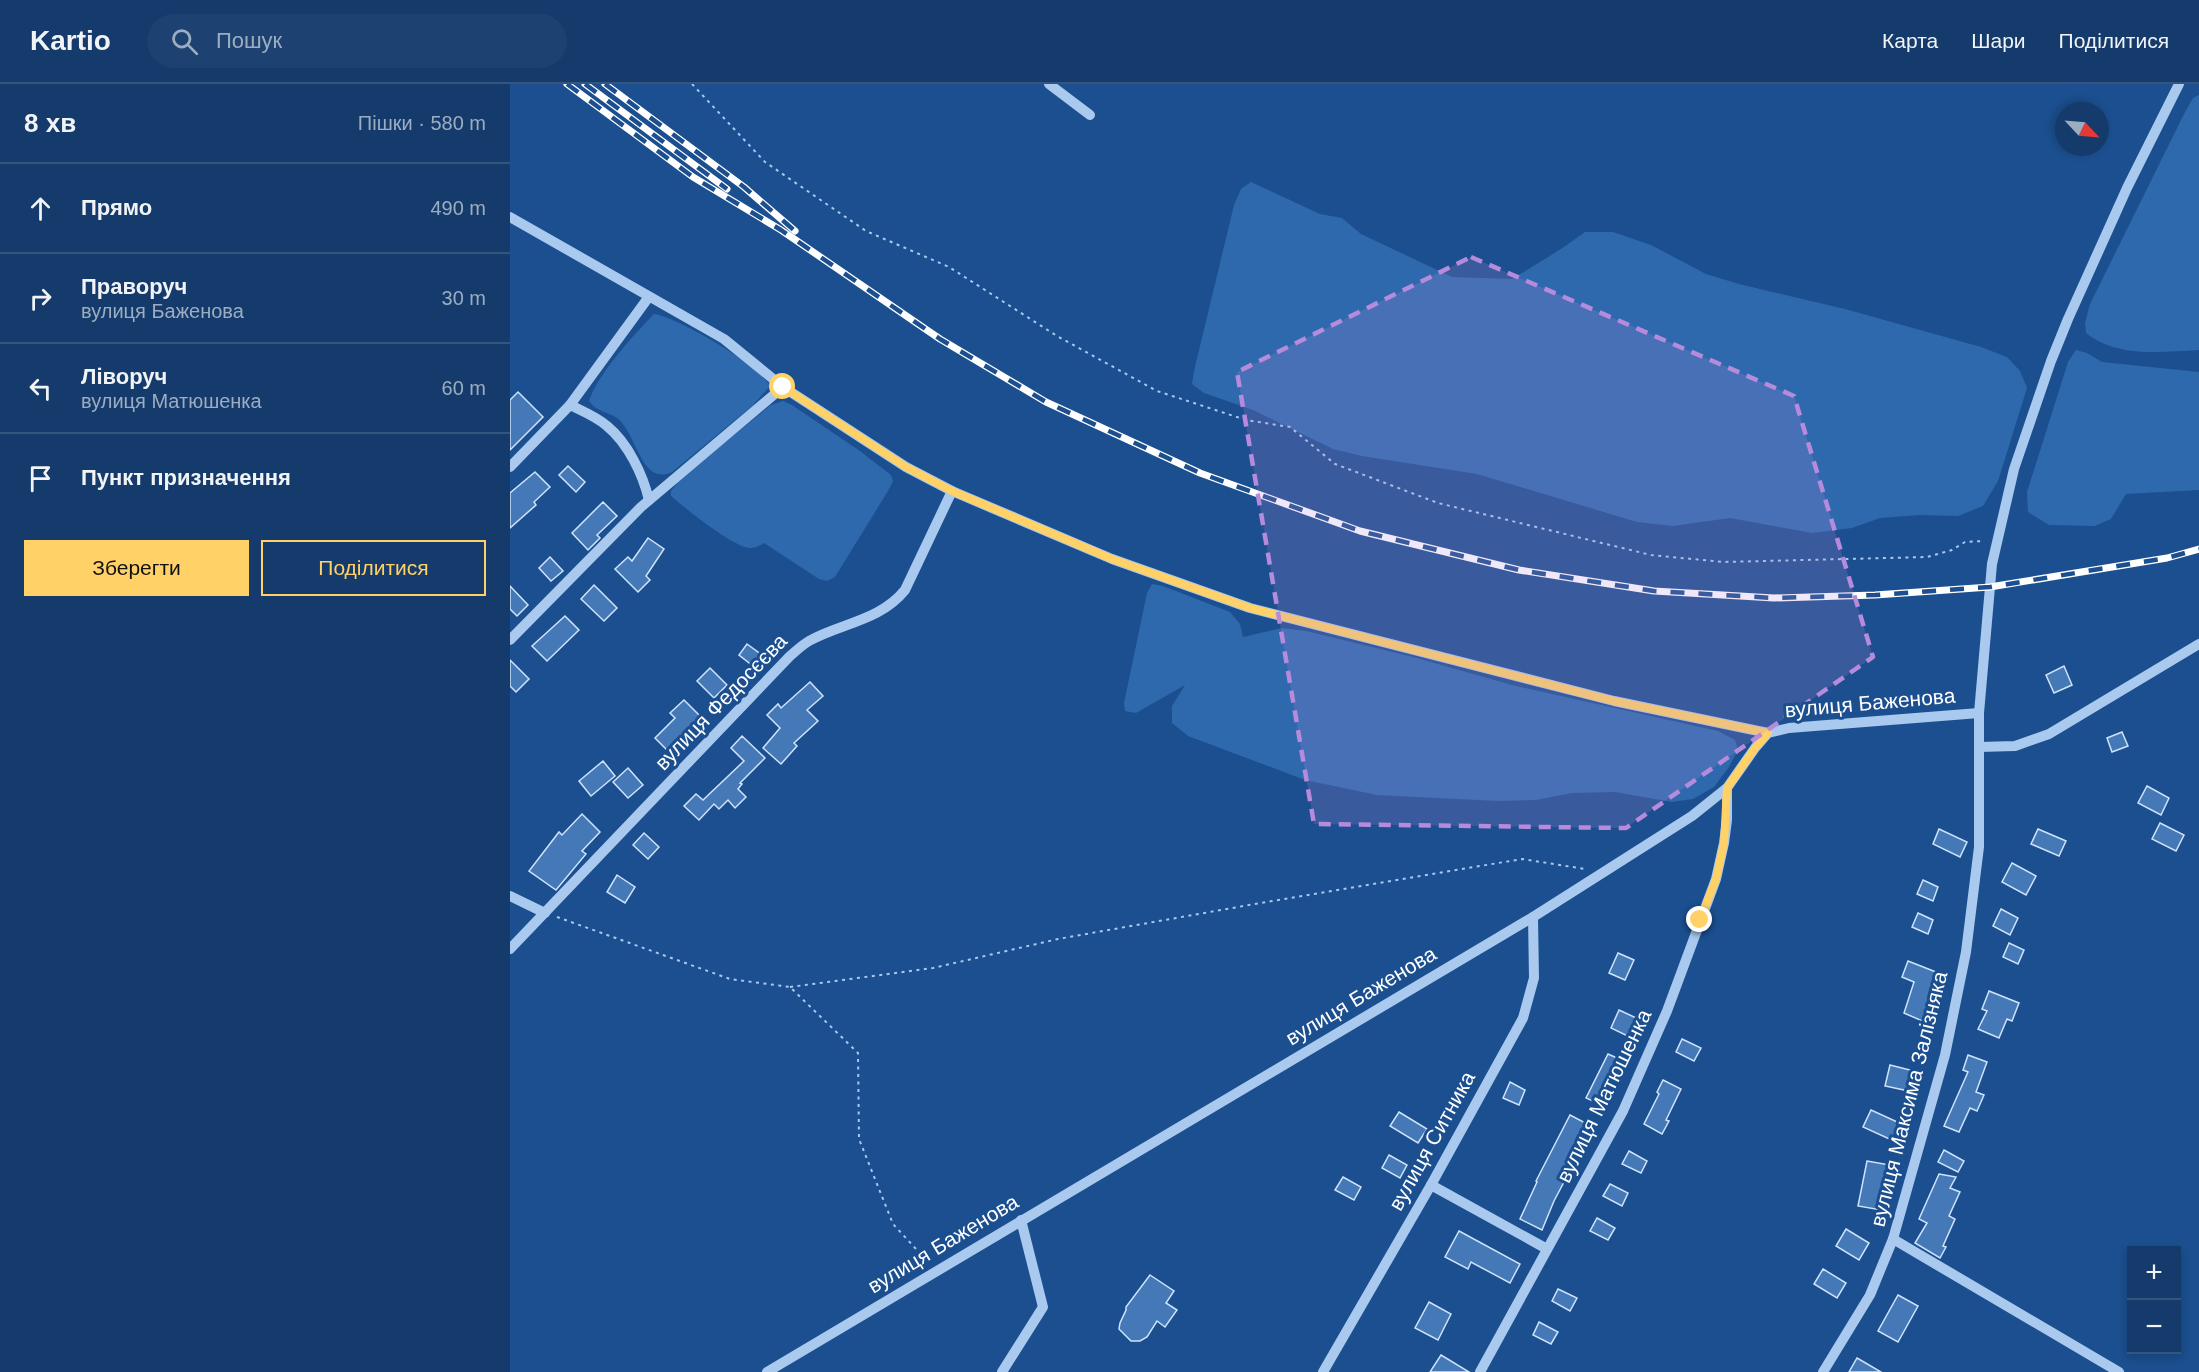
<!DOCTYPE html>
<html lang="uk">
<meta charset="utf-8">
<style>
:root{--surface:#143b6b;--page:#1d4271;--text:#f1f3f6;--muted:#9dadc1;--line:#33557e;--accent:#ffd166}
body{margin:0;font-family:Helvetica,sans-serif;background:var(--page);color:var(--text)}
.controls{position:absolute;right:18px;bottom:18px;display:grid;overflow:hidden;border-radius:0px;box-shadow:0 3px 9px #0003}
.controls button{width:54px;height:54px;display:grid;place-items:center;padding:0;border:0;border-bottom:2px solid var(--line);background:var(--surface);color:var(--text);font:30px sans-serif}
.compass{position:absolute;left:1545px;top:18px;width:54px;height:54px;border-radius:50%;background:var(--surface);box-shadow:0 3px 9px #0003;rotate:116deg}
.stop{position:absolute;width:18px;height:18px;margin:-14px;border:4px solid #ffd166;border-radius:50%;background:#fff}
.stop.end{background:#ffd166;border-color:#fff;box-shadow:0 2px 6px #0008}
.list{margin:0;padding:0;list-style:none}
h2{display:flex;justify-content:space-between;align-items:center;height:78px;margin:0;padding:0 24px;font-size:26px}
h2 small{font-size:20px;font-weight:400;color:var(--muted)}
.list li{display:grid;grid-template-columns:39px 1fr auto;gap:18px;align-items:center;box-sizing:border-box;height:90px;padding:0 24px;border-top:2px solid var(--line)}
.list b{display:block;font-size:22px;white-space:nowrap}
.list p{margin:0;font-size:20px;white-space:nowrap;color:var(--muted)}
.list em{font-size:20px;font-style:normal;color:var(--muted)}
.actions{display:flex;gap:12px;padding:18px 24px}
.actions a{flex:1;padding:14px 0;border:2px solid var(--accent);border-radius:0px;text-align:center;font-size:21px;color:var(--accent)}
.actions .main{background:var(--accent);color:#111}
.icon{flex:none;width:33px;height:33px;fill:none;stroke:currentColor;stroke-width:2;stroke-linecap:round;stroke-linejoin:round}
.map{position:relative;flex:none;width:1689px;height:1288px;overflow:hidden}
header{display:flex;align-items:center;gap:36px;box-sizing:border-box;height:84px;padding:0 30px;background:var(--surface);border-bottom:2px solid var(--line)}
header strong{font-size:28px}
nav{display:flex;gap:33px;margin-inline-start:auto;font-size:21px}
.search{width:420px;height:54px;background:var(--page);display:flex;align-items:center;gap:15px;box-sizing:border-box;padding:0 21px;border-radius:33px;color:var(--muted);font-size:22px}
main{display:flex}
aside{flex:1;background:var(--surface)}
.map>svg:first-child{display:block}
</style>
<header>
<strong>Kartio</strong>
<div class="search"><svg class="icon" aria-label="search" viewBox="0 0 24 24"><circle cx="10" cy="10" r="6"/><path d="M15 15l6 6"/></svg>Пошук</div>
<nav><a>Карта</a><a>Шари</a><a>Поділитися</a></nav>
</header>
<main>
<aside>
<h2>8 хв<small>Пішки · 580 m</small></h2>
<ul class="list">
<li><svg class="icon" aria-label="ahead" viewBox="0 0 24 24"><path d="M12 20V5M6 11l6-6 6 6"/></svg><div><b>Прямо</b></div><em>490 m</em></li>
<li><svg class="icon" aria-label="right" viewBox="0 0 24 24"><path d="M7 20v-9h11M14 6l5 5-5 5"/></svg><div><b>Праворуч</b><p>вулиця Баженова</p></div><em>30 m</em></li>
<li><svg class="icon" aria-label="left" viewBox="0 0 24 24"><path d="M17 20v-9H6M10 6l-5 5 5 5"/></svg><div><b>Ліворуч</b><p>вулиця Матюшенка</p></div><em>60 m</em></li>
<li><svg class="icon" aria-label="arrive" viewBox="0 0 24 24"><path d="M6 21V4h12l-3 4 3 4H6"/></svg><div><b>Пункт призначення</b></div></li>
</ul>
<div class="actions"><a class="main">Зберегти</a><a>Поділитися</a></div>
</aside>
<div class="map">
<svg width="1689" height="1288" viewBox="0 0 1689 1288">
<rect width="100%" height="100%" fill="#1b4f8f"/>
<g fill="#2e69ad">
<path d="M 1689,11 L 1689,266 C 1651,268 1607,274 1576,249 L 1575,239 L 1580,220 L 1674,30 L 1683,14 Z"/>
<path d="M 741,98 L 810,130 L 832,134 L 851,150 L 942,193 L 1002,195 L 1051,165 L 1075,148 L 1103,148 L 1141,161 L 1196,190 L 1229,200 L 1335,225 L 1471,263 L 1497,273 L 1510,287 L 1517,304 L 1488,397 L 1473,422 L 1448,432 L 1410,431 L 1370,434 L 1342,444 L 1302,449 L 1220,434 L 1163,442 L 1127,438 L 967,390 L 852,372 L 823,365 L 743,326 L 694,309 L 682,300 L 684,287 L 724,121 L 731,105 Z"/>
<path d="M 144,230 C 168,233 250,282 260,302 L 242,322 L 162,388 C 131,403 127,349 107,334 C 97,327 86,328 79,317 C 89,288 123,252 144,230 Z"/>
<path d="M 1566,266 L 1577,269 L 1592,278 L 1689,288 L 1689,406 L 1616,410 L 1601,435 L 1585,442 L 1539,441 L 1518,428 L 1517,408 L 1558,278 Z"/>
<path d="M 273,317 L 282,321 L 350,367 L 381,391 L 383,397 L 378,407 L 325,493 L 317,497 L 309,495 L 254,459 C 251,461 245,464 241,464 C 225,465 175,424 161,412 L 161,407 L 172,393 L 261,321 Z"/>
<path d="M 642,500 L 653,502 L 720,528 L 730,540 L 733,553 L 772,544 L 796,547 L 903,573 L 1002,601 L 1208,647 L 1225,656 L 1228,666 L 1219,683 L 1204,703 L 1183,715 L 1162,718 L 1105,708 L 1062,709 L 1026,716 L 989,717 L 867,711 L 795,696 L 678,652 L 662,639 L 662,622 L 675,601 L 626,629 L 615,627 L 614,619 L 637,509 Z"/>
</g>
<g fill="#4478b7" stroke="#cfe3fa" stroke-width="1.5">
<path d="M 8,308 L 33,333 L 0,366 L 0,316 Z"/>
<path d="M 58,382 L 75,398 L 66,408 L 49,391 Z"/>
<path d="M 25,388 L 40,403 L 24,418 L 26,421 L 0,444 L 0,409 Z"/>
<path d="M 93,418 L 107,432 L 87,451 L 90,454 L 78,466 L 62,449 Z"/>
<path d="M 138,454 L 154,465 L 136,492 L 140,496 L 128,508 L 105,485 L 118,473 L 122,477 Z"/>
<path d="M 40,473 L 53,487 L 41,497 L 29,484 Z"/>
<path d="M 84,501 L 107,524 L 94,537 L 71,515 Z"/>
<path d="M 0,502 L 18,521 L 7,532 L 0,525 Z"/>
<path d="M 55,532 L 69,546 L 37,577 L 22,562 Z"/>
<path d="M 237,560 L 252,571 L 243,582 L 229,571 Z"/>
<path d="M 0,576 L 19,595 L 6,608 L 0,602 Z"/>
<path d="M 1554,582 L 1562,601 L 1544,609 L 1536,591 Z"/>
<path d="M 200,584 L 217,601 L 204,614 L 187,597 Z"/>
<path d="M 300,598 L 313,612 L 297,626 L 308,637 L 284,659 L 287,662 L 271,680 L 253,664 L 270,644 L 257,631 L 268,620 L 271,624 Z"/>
<path d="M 174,616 L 191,633 L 170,653 L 175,658 L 162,671 L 145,654 L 165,634 L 160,629 Z"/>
<path d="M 1612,648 L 1618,662 L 1602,668 L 1597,654 Z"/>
<path d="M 232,652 L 255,674 L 230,699 L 232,700 L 228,705 L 236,713 L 225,724 L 218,716 L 209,725 L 204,720 L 189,736 L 174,722 L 186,710 L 193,716 L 234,677 L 221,664 Z"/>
<path d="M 93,677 L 105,692 L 81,712 L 69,697 Z"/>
<path d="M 118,684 L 133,701 L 118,714 L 103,698 Z"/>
<path d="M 1637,702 L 1659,714 L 1651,731 L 1628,719 Z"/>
<path d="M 72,730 L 90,748 L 72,767 L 76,770 L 46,806 L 19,787 L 49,748 L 52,751 Z"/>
<path d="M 1650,739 L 1674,751 L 1666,767 L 1642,755 Z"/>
<path d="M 1429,745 L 1457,758 L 1450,773 L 1423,760 Z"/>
<path d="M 1528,745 L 1556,757 L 1549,772 L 1521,760 Z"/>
<path d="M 134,749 L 149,763 L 138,775 L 123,761 Z"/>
<path d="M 1502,779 L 1526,792 L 1516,811 L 1492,798 Z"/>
<path d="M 107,791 L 125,803 L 115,819 L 97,808 Z"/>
<path d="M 1413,796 L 1428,803 L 1423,817 L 1407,810 Z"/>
<path d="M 1491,825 L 1508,834 L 1500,851 L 1483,842 Z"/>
<path d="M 1408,829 L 1423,836 L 1418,850 L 1402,843 Z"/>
<path d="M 1499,859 L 1514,866 L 1508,880 L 1493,873 Z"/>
<path d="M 1108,869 L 1124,876 L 1115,896 L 1099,889 Z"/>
<path d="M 1398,877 L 1431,890 L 1420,920 L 1424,921 L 1417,939 L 1394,929 L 1404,898 L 1392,893 Z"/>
<path d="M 1479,907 L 1509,919 L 1502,937 L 1497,935 L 1489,954 L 1468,945 L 1477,927 L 1472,925 Z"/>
<path d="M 1109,926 L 1137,939 L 1128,957 L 1101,944 Z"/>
<path d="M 1172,955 L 1191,964 L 1184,977 L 1166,968 Z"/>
<path d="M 1098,970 L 1114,977 L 1092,1021 L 1076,1014 Z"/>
<path d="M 1458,971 L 1477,978 L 1466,1008 L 1474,1011 L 1467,1027 L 1460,1024 L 1449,1048 L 1434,1042 L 1458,988 L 1453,986 Z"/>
<path d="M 1380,981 L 1404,987 L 1399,1007 L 1375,1002 Z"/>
<path d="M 1153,996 L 1171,1005 L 1156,1036 L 1159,1037 L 1152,1050 L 1134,1040 L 1149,1010 L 1147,1008 Z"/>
<path d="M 1000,998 L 1015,1006 L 1009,1021 L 993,1014 Z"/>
<path d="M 1361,1026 L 1394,1041 L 1386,1058 L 1353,1043 Z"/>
<path d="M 889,1028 L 917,1045 L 908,1059 L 880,1042 Z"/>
<path d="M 1060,1031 L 1083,1043 L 1044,1117 L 1032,1146 L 1010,1135 L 1027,1098 L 1026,1097 Z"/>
<path d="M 1434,1066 L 1454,1077 L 1448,1088 L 1428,1078 Z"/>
<path d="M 1119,1067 L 1137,1077 L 1131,1089 L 1112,1080 Z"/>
<path d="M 879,1071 L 897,1081 L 890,1094 L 872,1084 Z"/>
<path d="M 1357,1077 L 1380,1081 L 1371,1126 L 1348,1122 Z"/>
<path d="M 1429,1090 L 1446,1093 L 1440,1104 L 1450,1108 L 1439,1132 L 1445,1135 L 1433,1162 L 1436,1163 L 1430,1174 L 1405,1159 L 1417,1139 L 1409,1135 Z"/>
<path d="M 833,1093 L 851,1103 L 844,1116 L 825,1106 Z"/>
<path d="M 1100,1100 L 1118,1109 L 1112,1122 L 1093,1112 Z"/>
<path d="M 1087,1134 L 1105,1144 L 1098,1156 L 1080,1147 Z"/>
<path d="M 1336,1145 L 1359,1159 L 1349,1176 L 1326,1162 Z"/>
<path d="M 949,1147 L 1010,1180 L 1000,1199 L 961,1178 L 958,1185 L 935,1173 Z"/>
<path d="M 1313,1185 L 1336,1199 L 1327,1214 L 1304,1200 Z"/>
<path d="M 640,1191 L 664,1207 L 656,1219 L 667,1226 L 655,1243 L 647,1237 L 637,1253 L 630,1257 L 621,1257 L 609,1245 L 610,1239 L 616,1226 L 616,1223 Z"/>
<path d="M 1048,1205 L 1067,1214 L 1060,1227 L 1042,1217 Z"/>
<path d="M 1388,1211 L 1408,1222 L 1388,1258 L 1368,1247 Z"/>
<path d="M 919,1218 L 941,1230 L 928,1256 L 905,1244 Z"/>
<path d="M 1029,1238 L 1048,1248 L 1041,1260 L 1023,1251 Z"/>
<path d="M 931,1271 L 959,1288 L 920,1288 Z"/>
<path d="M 1347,1274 L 1371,1288 L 1339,1288 Z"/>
</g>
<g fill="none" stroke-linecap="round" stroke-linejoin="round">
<g stroke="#a9c9ee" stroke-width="2" stroke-dasharray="3 4.5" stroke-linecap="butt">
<path d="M 182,0 L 255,78 L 356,147 L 439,183 L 547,252 L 647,307 L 736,336 L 780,343 L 825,380 L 928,419 L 1141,471 L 1213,478 L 1417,473 L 1442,466 L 1455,458 L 1474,457"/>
<path d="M 47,833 L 220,895 L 280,903 L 348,969 L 349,1055 L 383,1140 L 417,1177"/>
<path d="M 280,903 L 423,884 L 548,855 L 756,818 L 1012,775 L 1075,785"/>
</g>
<g stroke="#a9c9ee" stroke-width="10">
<path d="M 539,0 L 580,31"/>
<path d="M 0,133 L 214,255 L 273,303 L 396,383 L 442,407 L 602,475 L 740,524 L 1104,617 L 1258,649"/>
<path d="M 60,321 C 72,327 87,333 97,342 C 118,359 133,391 139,416"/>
<path d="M 0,383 L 60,321 L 138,214"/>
<path d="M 0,556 L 131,423 L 273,303"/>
<path d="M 1469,663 L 1505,662 L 1539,650 L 1689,560"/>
<path d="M 0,812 L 35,829"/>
<path d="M 0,865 L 280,572 C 286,567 292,561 299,557 C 331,539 370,537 395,506 L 442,407"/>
<path d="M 921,1101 L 1037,1165"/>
<path d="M 1383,1155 L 1609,1288"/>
<path d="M 257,1288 L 1023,833 L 1182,732 L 1217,704 L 1245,664 L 1258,649 L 1279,644 L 1469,629"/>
<path d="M 492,1288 L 533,1223 L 511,1136"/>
<path d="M 813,1288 L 921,1101 L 1013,934 L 1024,894 L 1023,833"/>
<path d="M 970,1288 L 1113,1027 L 1157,927 L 1206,795 L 1214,759 L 1217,736 L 1217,704"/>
<path d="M 1313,1288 L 1360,1211 L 1383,1155 L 1435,971 L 1456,868 L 1469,763 L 1469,629 L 1482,480 L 1504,385 L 1541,277 L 1558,235 L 1617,104 L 1669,0"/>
</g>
<g stroke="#fff" stroke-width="7">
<g id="rail">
<path d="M 57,0 L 183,93 L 271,146 L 430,255 L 536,318 L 690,389 L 850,447 L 1009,486 L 1144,507 L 1264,514 L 1365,511 L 1480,503 L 1657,474 L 1689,465"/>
<path d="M 75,0 L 217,105"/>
<path d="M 95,0 L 234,103 L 285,147"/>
</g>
</g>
<use href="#rail" stroke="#1b4f8f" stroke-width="4.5" stroke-dasharray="14" stroke-linecap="butt"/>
</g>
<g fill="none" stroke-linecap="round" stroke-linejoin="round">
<path stroke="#ffd166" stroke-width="8" d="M 273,303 L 396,383 L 442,407 L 602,475 L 740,524 L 1104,617 L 1258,649 L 1245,664 L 1217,704 L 1214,759 L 1206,795 L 1190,836"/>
</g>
<path fill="#b68bdc" fill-opacity="0.2" stroke="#b68bdc" stroke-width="4.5" stroke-dasharray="12 8" stroke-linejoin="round" d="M 961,173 L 1284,312 L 1363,573 L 1116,744 L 804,740 L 727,288 Z"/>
<g text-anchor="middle" stroke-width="6" stroke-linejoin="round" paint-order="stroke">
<g font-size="21" fill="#fff" stroke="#1b4f8f">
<text transform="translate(211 618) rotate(-46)" y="7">вулиця Федосєєва</text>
<text transform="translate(1360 619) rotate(-5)" y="7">вулиця Баженова</text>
<text transform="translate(851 912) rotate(-31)" y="7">вулиця Баженова</text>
<text transform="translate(1094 1012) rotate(-64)" y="7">вулиця Матюшенка</text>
<text transform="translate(1399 1015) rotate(-76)" y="7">вулиця Максима Залізняка</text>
<text transform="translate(922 1057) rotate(-61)" y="7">вулиця Ситника</text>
<text transform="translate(433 1160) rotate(-31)" y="7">вулиця Баженова</text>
</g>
</g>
</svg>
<div class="controls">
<button>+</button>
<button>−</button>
</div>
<svg class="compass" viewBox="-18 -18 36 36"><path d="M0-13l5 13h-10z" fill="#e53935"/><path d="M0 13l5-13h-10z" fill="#9dadc1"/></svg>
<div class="stop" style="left:273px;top:303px"></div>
<div class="stop end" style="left:1190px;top:836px"></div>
</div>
</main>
